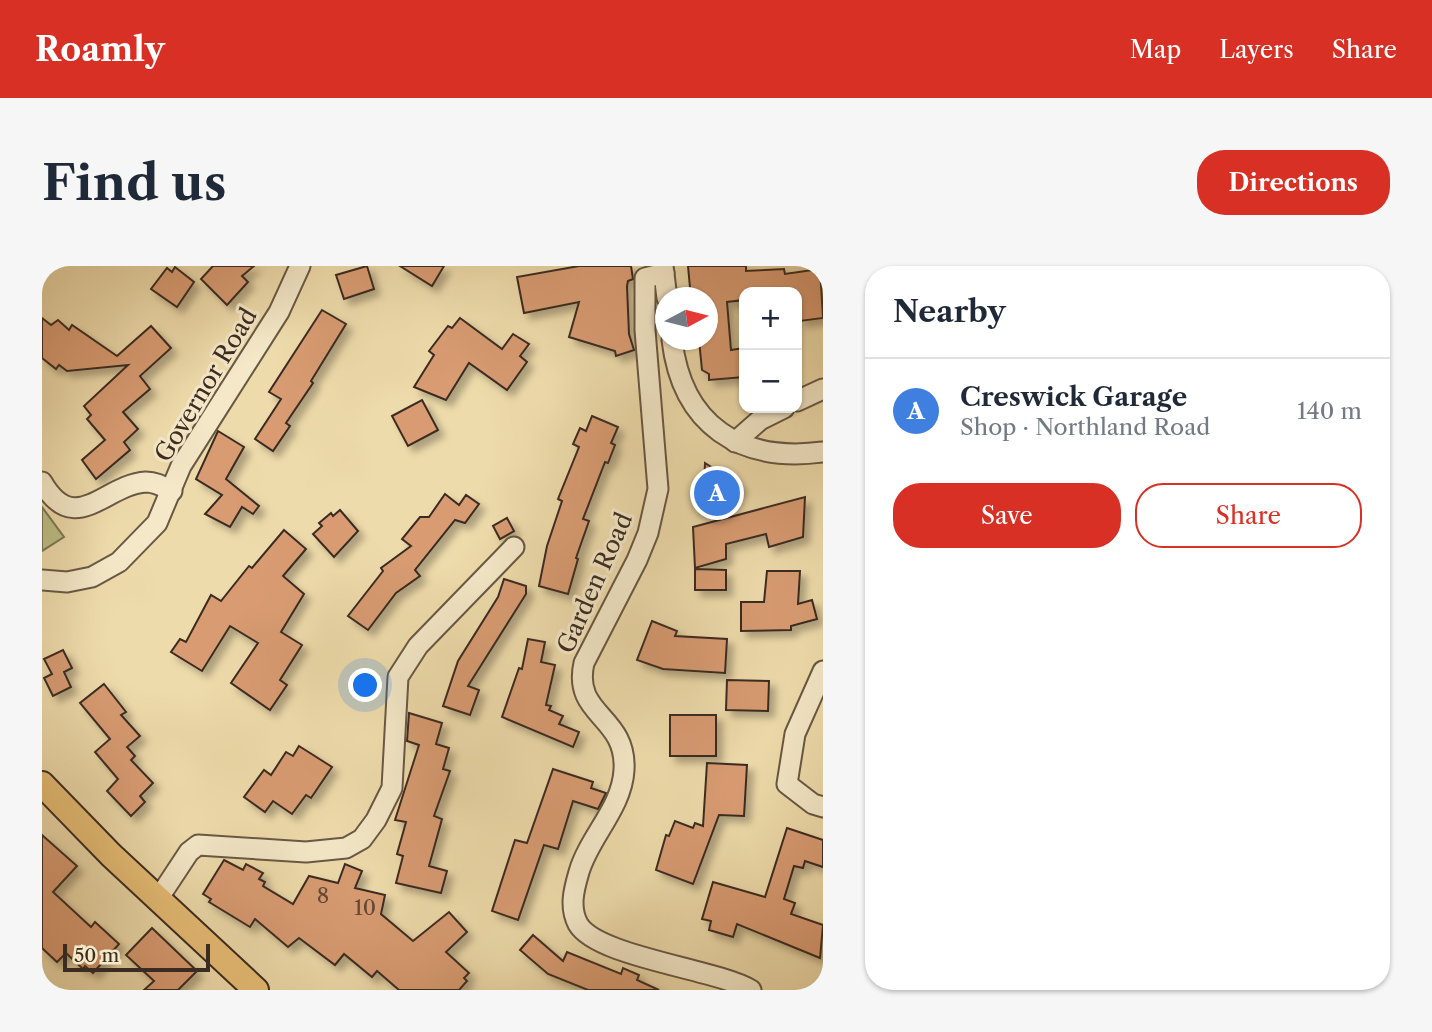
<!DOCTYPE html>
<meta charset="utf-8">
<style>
:root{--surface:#fff;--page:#f6f6f7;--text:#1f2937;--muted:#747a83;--line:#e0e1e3;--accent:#d93025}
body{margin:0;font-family:"Libre Caslon Text",serif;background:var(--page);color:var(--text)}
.controls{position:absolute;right:21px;top:21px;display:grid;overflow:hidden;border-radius:14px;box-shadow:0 2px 5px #0004}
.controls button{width:63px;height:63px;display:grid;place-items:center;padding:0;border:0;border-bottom:2px solid var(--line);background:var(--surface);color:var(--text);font:35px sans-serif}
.compass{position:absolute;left:613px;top:21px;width:63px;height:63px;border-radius:50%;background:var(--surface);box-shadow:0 2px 5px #0004;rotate:83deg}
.scale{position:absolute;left:21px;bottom:18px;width:147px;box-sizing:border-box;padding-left:7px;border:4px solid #3b2c21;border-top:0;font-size:19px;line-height:24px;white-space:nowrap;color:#3b2c21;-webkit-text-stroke:5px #f4e8c8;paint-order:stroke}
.you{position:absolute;left:324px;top:420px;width:24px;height:24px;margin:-18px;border:5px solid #fff;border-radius:50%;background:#1a73e8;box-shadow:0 0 0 10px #1a73e833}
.badge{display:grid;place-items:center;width:46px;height:46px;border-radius:50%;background:var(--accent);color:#fff;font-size:23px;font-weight:700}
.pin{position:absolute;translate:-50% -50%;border:4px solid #fff;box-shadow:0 2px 7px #0006}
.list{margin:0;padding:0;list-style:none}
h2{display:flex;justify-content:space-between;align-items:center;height:91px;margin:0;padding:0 28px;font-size:30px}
h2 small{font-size:23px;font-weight:400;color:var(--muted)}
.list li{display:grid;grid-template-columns:46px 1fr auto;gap:21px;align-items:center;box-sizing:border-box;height:105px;padding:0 28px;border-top:2px solid var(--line)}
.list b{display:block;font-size:26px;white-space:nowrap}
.list p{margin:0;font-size:23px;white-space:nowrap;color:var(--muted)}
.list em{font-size:23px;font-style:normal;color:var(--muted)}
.actions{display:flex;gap:14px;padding:21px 28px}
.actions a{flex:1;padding:16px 0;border:2px solid var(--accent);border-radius:28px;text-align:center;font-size:24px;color:var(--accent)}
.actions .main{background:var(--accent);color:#fff}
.map{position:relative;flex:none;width:781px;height:724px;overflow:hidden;border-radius:28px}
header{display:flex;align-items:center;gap:42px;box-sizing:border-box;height:98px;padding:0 35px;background:var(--accent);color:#fff}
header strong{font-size:33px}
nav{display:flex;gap:38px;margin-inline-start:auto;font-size:24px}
.intro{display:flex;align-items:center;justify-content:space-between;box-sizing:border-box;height:168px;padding:0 42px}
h1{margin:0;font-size:49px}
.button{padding:18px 32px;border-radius:28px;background:var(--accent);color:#fff;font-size:24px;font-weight:700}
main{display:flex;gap:42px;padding:0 42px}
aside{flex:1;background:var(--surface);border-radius:28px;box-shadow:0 2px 5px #0004}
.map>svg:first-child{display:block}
</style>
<header>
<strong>Roamly</strong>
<nav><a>Map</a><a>Layers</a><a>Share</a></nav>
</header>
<div class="intro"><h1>Find us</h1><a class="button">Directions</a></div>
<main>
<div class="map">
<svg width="781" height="724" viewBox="0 0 781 724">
<defs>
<filter id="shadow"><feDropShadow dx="6" dy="6" stdDeviation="3.5" flood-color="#0004"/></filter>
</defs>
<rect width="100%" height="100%" fill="#eedbab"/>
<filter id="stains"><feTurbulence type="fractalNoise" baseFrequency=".00286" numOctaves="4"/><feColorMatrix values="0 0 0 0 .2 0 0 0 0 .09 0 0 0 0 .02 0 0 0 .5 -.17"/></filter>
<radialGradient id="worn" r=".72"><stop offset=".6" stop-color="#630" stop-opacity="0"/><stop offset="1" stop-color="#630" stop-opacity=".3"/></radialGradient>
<path fill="#bcbf86" stroke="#7c7654" stroke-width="2" d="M 0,241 L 22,271 L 0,285 Z"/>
<g fill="#d89b72" stroke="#3b2c21" stroke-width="2" filter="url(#shadow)">
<path d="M 171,0 L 212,0 L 200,10 L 206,16 L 185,39 L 159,13 Z"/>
<path d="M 325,0 L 332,23 L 302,33 L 294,9 Z"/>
<path d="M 358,0 L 402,0 L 390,20 Z"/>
<path d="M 537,0 L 589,0 L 591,13 L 586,15 L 585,20 L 587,68 L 592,84 L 574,90 L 573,85 L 527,71 L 537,36 L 482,47 L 475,11 Z"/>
<path d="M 646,0 L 704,0 L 704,5 L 742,3 L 743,8 L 778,3 L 781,52 L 758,55 L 755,26 L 702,26 L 702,34 L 685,36 L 689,84 L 702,82 L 702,111 L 667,114 L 667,108 L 660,104 L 657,74 L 666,74 L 666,32 L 649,32 Z"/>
<path d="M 133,1 L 152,16 L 135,41 L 109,23 L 125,2 L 130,6 Z"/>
<path d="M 280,44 L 304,58 L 269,115 L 271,117 L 244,157 L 248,160 L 231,185 L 213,173 L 239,133 L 227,126 Z"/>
<path d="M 0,52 L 9,59 L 16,54 L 27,64 L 30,59 L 75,90 L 109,60 L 129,82 L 98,110 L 108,123 L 81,146 L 96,163 L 82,176 L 88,184 L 54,213 L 40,194 L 63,174 L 45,153 L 49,149 L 42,140 L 86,99 L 25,105 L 17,99 L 14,103 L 0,92 Z"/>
<path d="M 418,52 L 460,83 L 471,68 L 487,78 L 478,90 L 485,96 L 465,124 L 427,97 L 404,134 L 372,121 L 392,89 L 387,85 L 406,60 L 410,62 Z"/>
<path d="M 380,134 L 396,164 L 366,180 L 350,150 Z"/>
<path d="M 550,150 L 576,161 L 569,177 L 573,179 L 566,197 L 563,196 L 541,253 L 547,255 L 534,292 L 536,293 L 526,328 L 497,320 L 505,280 L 520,235 L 516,233 L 537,181 L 531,178 L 538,162 L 544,165 Z"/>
<path d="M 176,165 L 202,181 L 184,213 L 217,240 L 211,248 L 200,241 L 188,261 L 163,248 L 180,229 L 154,213 Z"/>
<path d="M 663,197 L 699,220 L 671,244 L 655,239 L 662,221 Z"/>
<path d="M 403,228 L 417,239 L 424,229 L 437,238 L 423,257 L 413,254 L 373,304 L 378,310 L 354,327 L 326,364 L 306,350 L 341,305 L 339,302 L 369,280 L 360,273 L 378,251 L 387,251 Z"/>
<path d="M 763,231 L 761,271 L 727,281 L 724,268 L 684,278 L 684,293 L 653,302 L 651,261 Z"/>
<path d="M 298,244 L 316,265 L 292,291 L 271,268 L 280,260 L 277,257 L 289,247 L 291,250 Z"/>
<path d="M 465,252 L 472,265 L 458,273 L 451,260 Z"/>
<path d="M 242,264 L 264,283 L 241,310 L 262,328 L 239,366 L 260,379 L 238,414 L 245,419 L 228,444 L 189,417 L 216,377 L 188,360 L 160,405 L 129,386 L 138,373 L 144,376 L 169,329 L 179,335 L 207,300 L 210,302 Z"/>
<path d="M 653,303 L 684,304 L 684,324 L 653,324 Z"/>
<path d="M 725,305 L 758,305 L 756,338 L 770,334 L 775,353 L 749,360 L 749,364 L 699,365 L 699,336 L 722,336 Z"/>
<path d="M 462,313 L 484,320 L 484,328 L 426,420 L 437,424 L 428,449 L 401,440 L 416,395 L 456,331 Z"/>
<path d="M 610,355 L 635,365 L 633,370 L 685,373 L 683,407 L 621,403 L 595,394 Z"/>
<path d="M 486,373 L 503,376 L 499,396 L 513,399 L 504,439 L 509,440 L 507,444 L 521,450 L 517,458 L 537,466 L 531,481 L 460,451 L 477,402 L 480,403 Z"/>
<path d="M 21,384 L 30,402 L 22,406 L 29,421 L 11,430 L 2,412 L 10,408 L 2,393 Z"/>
<path d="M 685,414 L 727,415 L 726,445 L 684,444 Z"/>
<path d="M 62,418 L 84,446 L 79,449 L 98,470 L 85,481 L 93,490 L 89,494 L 111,517 L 98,530 L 103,536 L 89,550 L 65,525 L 76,513 L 53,486 L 68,473 L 38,437 Z"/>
<path d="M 367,447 L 400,457 L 394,478 L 407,482 L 401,503 L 408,505 L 392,550 L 400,553 L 387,600 L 405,605 L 399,627 L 354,617 L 361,590 L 355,588 L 364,556 L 353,554 L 377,479 L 365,475 Z"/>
<rect x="628" y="449" width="46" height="41"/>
<path d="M 257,480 L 290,501 L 269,532 L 264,529 L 250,548 L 231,535 L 223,546 L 202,531 L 222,504 L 229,509 L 244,486 L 251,490 Z"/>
<path d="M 665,497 L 705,499 L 702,550 L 677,549 L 651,618 L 614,604 L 624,569 L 627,570 L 633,555 L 651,562 L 653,557 L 661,560 Z"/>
<path d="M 511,503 L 551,516 L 549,522 L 564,527 L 556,543 L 531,535 L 516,583 L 502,579 L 476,654 L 450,645 L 473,574 L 485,577 Z"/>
<path d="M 745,562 L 781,574 L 781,601 L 763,595 L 761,602 L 752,600 L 742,633 L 753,637 L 749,648 L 781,659 L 778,692 L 695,658 L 691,671 L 667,664 L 669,655 L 660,653 L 671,616 L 723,631 Z"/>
<path d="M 0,569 L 35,600 L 11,626 L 49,661 L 53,656 L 77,678 L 51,707 L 43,700 L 41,703 L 24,687 L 15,696 L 0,682 Z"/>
<path d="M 182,594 L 201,604 L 204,598 L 221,607 L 217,613 L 223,616 L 221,620 L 251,638 L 267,610 L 296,617 L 303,598 L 320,605 L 313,622 L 343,629 L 339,648 L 371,675 L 407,646 L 425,666 L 404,686 L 427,707 L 422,712 L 425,715 L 417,724 L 357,724 L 335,705 L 330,711 L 302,688 L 293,699 L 257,672 L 246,681 L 213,653 L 208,661 L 167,636 L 169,633 L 161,628 Z"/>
<path d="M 110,662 L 155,705 L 136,724 L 102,724 L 112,715 L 84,689 Z"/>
<path d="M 491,669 L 521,695 L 525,686 L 579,708 L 581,702 L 597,709 L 595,714 L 617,724 L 546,724 L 506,708 L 478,684 Z"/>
</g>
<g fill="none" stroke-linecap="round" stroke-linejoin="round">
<g stroke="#685844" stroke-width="23">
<g id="minor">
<path d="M 621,0 L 625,32"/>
<path d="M 622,7 L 603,12 L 603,64 L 616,223 L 606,267 L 595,294 L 542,397 C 530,450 585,449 582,504 C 580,542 547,571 537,606 C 532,623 527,641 536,658 C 555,691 674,703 709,724"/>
<path d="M 630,74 C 640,159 698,197 781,186"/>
<path d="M 755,135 L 781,123"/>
<path d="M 693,176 L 718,154 L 742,142"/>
<path d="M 0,216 C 33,273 63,218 104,216 C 114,216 122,221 130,225"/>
<path d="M 0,314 L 25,316 L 50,311 L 77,296 L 115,257 L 139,200 L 237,46 L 258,0"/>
<path d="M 781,405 L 753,468 L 745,518 L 771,538 L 781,541"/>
<path d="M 116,633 L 147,586 L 156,579 L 264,586 L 304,582 L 320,573 L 334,554 L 350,522 L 356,411 L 376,380 L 472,281"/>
</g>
</g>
<g stroke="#3b2c21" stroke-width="28">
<path id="major" d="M 0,518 L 69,589 L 214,724"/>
</g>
<use href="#minor" stroke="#f4e8c8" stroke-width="19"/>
<use href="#major" stroke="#e7be76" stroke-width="24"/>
</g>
<g text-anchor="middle" stroke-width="6" stroke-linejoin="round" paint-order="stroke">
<g font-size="21" fill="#624835">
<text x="281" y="637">8</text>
<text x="323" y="649">10</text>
</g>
<g font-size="24" fill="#3b2c21" stroke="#f4e8c8">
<text transform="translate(164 119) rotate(-59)" y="8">Governor Road</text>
<text transform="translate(553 317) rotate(-66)" y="8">Garden Road</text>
</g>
</g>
<rect width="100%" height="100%" filter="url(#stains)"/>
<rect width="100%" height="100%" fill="url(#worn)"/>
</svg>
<div class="controls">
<button>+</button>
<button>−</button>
</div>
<svg class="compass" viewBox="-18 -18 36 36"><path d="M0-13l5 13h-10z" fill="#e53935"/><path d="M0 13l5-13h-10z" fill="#747a83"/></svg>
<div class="scale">50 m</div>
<div class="you"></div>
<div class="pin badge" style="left:675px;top:227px;background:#3f7fe0">A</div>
</div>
<aside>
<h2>Nearby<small></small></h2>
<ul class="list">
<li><span class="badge" style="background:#3f7fe0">A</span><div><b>Creswick Garage</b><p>Shop · Northland Road</p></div><em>140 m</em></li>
</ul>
<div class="actions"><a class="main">Save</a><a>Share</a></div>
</aside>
</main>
